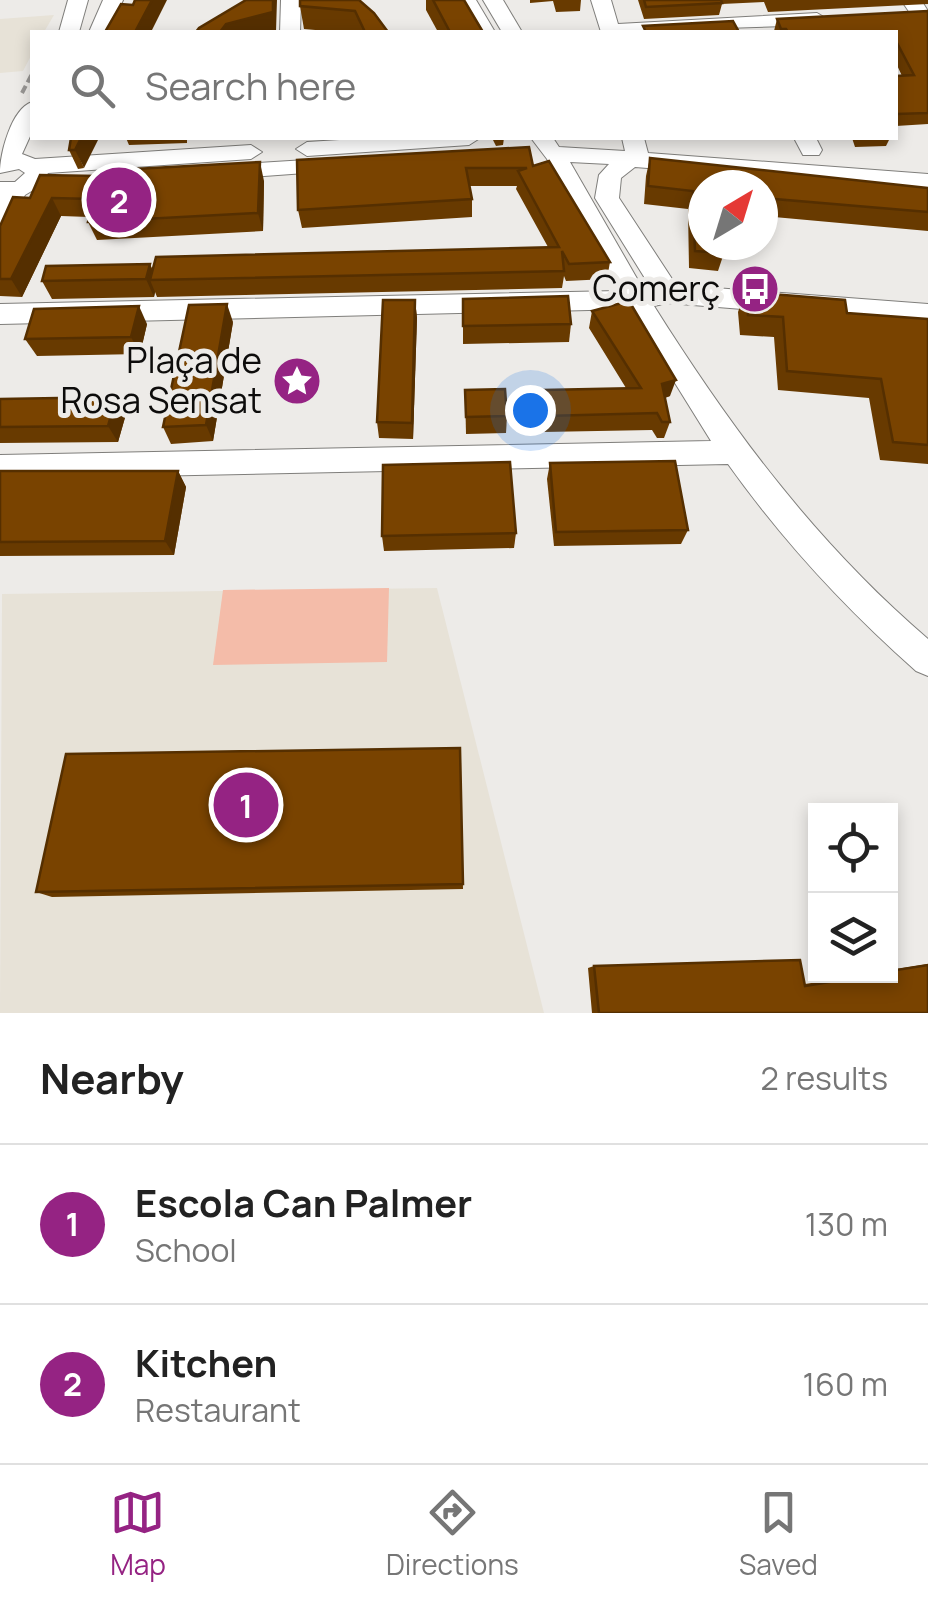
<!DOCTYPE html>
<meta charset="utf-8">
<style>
:root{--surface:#fff;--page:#f2f2f2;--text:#222;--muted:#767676;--line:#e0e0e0;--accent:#952383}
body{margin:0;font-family:Manrope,sans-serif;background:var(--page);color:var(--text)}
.controls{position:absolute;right:30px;bottom:30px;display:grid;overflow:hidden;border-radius:0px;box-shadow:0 5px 15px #0003}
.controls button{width:90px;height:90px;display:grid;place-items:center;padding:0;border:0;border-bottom:2px solid var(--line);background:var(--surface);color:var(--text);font:50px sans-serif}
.compass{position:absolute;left:688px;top:170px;width:90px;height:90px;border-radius:50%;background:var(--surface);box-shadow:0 5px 15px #0003;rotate:38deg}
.you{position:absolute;left:530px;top:410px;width:35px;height:35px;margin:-25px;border:8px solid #fff;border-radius:50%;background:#1a73e8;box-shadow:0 0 0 15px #1a73e833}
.badge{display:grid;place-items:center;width:65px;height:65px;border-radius:50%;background:var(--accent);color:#fff;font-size:32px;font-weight:700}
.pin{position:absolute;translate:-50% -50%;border:5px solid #fff;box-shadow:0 2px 10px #0006}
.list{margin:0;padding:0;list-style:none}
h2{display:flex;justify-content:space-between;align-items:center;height:130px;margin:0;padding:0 40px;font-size:42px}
h2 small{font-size:32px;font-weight:400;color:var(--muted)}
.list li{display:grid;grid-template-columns:65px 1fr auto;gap:30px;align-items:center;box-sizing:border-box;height:160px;padding:0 40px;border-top:2px solid var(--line)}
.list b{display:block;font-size:38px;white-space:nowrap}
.list p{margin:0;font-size:32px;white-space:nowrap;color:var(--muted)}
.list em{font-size:32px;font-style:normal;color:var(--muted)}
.icon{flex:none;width:55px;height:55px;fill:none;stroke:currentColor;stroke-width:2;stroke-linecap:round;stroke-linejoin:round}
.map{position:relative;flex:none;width:928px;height:1013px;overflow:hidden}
.search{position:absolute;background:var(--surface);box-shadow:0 5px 15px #0003;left:30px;right:30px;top:30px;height:110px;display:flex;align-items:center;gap:25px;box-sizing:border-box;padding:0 35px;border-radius:0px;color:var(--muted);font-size:38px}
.sheet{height:450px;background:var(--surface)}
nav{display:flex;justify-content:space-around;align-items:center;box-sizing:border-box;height:140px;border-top:2px solid var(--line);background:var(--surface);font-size:28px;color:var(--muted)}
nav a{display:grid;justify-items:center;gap:5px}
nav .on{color:var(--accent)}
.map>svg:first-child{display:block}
</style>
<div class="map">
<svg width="928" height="1013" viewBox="0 0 928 1013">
<rect width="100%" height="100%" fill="#edebe8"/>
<g fill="#e7e2d7">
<path d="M 54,15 L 44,32 L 32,32 L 32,54 L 23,71 L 0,73 L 0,19 Z"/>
<path d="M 437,588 L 544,1013 L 0,1013 L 2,594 Z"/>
</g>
<path fill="#f4bca9" d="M 389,588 L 387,662 L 213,665 L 223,590 Z"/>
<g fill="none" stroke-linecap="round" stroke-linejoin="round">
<g stroke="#7f7e7b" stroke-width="2">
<g id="street">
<path d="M 68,0 L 88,0 L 79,32 L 59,32 Z"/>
<path d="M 103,0 L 123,0 L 109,32 L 89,32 Z"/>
<path d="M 281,0 L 301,0 L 300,32 L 280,32 Z"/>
<path d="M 456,0 L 476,0 L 495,32 L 475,32 Z"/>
<path d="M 483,0 L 503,0 L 522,32 L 502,32 Z"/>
<path d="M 591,0 L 611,0 L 618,24 L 817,13 L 827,19 L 817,25 L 601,32 Z"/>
<path d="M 901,0 L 921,0 L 928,11 L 928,31 L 921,29 Z"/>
<path d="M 32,102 L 32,132 L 22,154 L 35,159 L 251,145 L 262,152 L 251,159 L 48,173 L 40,186 L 25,195 L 8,228 L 0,230 L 0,182 L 15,182 L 25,173 L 19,169 L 0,173 C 0,154 11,109 32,102 Z"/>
<path d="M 372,138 L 480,138 L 469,145 L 307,156 L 296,149 L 307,142 Z"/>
<path d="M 531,138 L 553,138 L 559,147 L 625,151 L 622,138 L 644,138 L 648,153 L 928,174 L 928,190 L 635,167 L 621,178 L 619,198 L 676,285 L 928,304 L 928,324 L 668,303 L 654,306 C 732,430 816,543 928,639 L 928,676 L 916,671 C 845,608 783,541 728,464 L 0,479 L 0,455 L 711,441 L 629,309 L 0,324 L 0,304 L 619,291 L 547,159 ZM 570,162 L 609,164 L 599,175 L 595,198 L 651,288 L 643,289 Z"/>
<path d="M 794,138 L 816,138 L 822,150 L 819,155 L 803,155 Z"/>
<path d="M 338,158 L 346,160 L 349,165 L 346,170 L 224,179 L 213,172 L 224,165 Z"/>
</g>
</g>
<path stroke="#989694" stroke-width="4" stroke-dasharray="8 4" stroke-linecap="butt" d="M 22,93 L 32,74"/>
<use href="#street" fill="#fff" fill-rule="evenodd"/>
</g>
<g fill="#683a00">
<path d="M 359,0 L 388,32 L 338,32 L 304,29 L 300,6 Z"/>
<path d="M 426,0 L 464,0 L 483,32 L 438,32 L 426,10 Z"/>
<path d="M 530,0 L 581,0 L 580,11 L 556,12 L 553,1 L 530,3 Z"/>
<path d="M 638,0 L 928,0 L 928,4 L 768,12 L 764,2 L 722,4 L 719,15 L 644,19 Z"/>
<path d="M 928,11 L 928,124 L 896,126 L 896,76 L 902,76 L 896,63 L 896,32 L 774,32 L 774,31 L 777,19 Z"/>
<path d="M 71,138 L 84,168 L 78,169 L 69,150 Z"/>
<path d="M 126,138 L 187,138 L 187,143 L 129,145 Z"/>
<path d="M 492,138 L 504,138 L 503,145 L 496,146 Z"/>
<path d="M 852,138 L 890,138 L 886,146 L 855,147 Z"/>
<path d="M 650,158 L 928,188 L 928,231 L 763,216 L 763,185 L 703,185 L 724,253 L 718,271 L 689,268 L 688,209 L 644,204 L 646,176 Z"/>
<path d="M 297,160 L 533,166 L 610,262 L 607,279 L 566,281 L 564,276 L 562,288 L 157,297 L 155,292 L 154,297 L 52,299 L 42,281 L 150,264 L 153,271 L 548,247 L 516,189 L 517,186 L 469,186 L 472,199 L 472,217 L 302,228 L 298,210 Z"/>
<path d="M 264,181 L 263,231 L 97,240 L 88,222 L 89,217 L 61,216 L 22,297 L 0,296 L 0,226 L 30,198 Z"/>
<path d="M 745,292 L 847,313 L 928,319 L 928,464 L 880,460 L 869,398 L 778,390 L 774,337 L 740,335 L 738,312 Z"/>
<path d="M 463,299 L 571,324 L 569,342 L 463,344 Z"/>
<path d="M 415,300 L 417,318 L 413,439 L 379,438 L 377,422 Z"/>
<path d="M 592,311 L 670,396 L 665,398 L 670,422 L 664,438 L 657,438 L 652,430 L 543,432 L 541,406 L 543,390 L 626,388 L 589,328 Z"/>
<path d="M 233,322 L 213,441 L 171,444 L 163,427 Z"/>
<path d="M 147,324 L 140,354 L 37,356 L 25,339 Z"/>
<path d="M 465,390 L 507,416 L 506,433 L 466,434 Z"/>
<path d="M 116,397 L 126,414 L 118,442 L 0,443 L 0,399 Z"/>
<path d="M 550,463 L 688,530 L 681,544 L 554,546 L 547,479 Z"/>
<path d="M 0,471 L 178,471 L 186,487 L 174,555 L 0,556 Z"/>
<path d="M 516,533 L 514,548 L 384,551 L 382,536 Z"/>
<path d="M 460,748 L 463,889 L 52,897 L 36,892 Z"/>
<path d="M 928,964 L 928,1013 L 592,1013 L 588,968 L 594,966 L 805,984 L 856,976 L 890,976 L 890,970 Z"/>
</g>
<g fill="#552f00">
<path d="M 152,0 L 167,0 L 151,32 L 135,32 Z"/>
<path d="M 273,0 L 277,0 L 276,31 L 270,32 L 220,32 L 226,24 Z"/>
<path d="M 81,138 L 99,138 L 84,168 L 75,150 Z"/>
<path d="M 260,162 L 264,181 L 263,231 L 258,213 Z"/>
<path d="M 52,198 L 61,216 L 22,297 L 11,279 Z"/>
<path d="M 150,264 L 156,280 L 150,280 L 155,292 L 154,297 L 146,279 Z"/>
<path d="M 415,300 L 417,318 L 413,439 L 412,423 Z"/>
<path d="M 227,304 L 233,322 L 213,441 L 206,425 Z"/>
<path d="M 139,306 L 147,324 L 140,354 L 131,337 Z"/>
<path d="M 676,380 L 670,396 L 657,400 L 662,384 Z"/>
<path d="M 116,397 L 126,414 L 118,442 L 108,426 Z"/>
<path d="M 178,471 L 186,487 L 174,555 L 165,541 Z"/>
</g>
<g fill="#794300" stroke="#552f00" stroke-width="2.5">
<path d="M 135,0 L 152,0 L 135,32 L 105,32 L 121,4 L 133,5 Z"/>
<path d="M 246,0 L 273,0 L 273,12 L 226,24 L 220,32 L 196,32 L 199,28 Z"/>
<path d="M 300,0 L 359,0 L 374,13 L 388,32 L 365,32 L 355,11 L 300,6 Z"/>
<path d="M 433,0 L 464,0 L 483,32 L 450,32 Z"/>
<path d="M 644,0 L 721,0 L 722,3 L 646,7 Z"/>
<path d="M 928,11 L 928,113 L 896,114 L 896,76 L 914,75 L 896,41 L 896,32 L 788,32 L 786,29 L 781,29 L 777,19 Z"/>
<path d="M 733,21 L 739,32 L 646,32 L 643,26 Z"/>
<path d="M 71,138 L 81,138 L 75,150 L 69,150 Z"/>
<path d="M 529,147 L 533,166 L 549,161 L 610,262 L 569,264 L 562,251 L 564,271 L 150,280 L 156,257 L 559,247 L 518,171 L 527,168 L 466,168 L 472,199 L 298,210 L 297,160 Z"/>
<path d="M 650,158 L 928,188 L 928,212 L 763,198 L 763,185 L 703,185 L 703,245 L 724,245 L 724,253 L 695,251 L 693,191 L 648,186 Z"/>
<path d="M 260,162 L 258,213 L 88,222 L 93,199 L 52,198 L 11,279 L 0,279 L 0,226 L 13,197 L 30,198 L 40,175 L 98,176 L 99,171 Z"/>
<path d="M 150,264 L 146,279 L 42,281 L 46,266 Z"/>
<path d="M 745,292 L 845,300 L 847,313 L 928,319 L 928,445 L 893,442 L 881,379 L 787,371 L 783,317 L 748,315 Z"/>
<path d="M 568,296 L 571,324 L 463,326 L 463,299 Z"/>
<path d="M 383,300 L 415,300 L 412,423 L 377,422 Z"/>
<path d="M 629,301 L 676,380 L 662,384 L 670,422 L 662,422 L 657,413 L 545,416 L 543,390 L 641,388 L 592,311 Z"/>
<path d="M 227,304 L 206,425 L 163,427 L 189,305 Z"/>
<path d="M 139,306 L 131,337 L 25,339 L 34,309 Z"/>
<path d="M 505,389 L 507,416 L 466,417 L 465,390 Z"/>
<path d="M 116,397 L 108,426 L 0,427 L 0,399 Z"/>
<path d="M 675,461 L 688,530 L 556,532 L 550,463 Z"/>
<path d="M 510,462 L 516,533 L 382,536 L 383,465 Z"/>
<path d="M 0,471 L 178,471 L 165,541 L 0,542 Z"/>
<path d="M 460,748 L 463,884 L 36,892 L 66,754 Z"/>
<path d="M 800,960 L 805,986 L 865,976 L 890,976 L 890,971 L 928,965 L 928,1013 L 599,1013 L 594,966 Z"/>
</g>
<defs>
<g id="bus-disc" transform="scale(2.5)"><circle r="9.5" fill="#952383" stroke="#edebe8"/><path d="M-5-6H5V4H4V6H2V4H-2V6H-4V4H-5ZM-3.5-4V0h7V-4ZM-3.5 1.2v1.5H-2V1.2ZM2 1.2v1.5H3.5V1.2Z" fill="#fff"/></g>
<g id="sight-disc" transform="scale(2.5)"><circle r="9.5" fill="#952383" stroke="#edebe8"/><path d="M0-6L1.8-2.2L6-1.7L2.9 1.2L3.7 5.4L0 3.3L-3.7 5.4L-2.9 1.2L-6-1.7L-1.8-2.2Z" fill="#fff"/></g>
</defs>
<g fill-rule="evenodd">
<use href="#bus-disc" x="755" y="289"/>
<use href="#sight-disc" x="297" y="381"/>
</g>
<g text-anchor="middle" stroke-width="10" stroke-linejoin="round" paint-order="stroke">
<g font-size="35" fill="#0d0c0b" stroke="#edebe8" text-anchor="end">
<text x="720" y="301">Comerç</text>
<text x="262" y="373">Plaça de<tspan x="262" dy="40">Rosa Sensat</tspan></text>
</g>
</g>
</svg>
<div class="controls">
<button><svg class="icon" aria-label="locate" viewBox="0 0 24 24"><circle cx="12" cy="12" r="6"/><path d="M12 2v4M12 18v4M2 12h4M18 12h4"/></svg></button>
<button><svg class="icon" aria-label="layers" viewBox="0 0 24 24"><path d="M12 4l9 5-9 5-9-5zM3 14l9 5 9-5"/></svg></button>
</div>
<svg class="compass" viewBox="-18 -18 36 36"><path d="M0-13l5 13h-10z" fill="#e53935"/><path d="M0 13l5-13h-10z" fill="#767676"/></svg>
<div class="you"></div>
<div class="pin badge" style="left:246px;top:805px">1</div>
<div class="pin badge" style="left:119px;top:200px">2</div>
<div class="search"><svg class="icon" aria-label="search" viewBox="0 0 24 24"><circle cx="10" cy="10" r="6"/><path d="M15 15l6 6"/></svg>Search here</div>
</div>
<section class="sheet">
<h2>Nearby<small>2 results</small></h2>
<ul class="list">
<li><span class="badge">1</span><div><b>Escola Can Palmer</b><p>School</p></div><em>130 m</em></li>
<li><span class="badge">2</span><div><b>Kitchen</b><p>Restaurant</p></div><em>160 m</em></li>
</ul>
</section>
<nav>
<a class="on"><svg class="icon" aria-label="map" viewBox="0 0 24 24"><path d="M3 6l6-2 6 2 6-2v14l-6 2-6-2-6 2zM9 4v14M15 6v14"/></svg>Map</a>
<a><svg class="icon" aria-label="directions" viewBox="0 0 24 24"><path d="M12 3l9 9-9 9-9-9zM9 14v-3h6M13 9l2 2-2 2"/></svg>Directions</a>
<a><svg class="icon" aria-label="saved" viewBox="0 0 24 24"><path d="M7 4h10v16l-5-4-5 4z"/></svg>Saved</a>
</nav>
